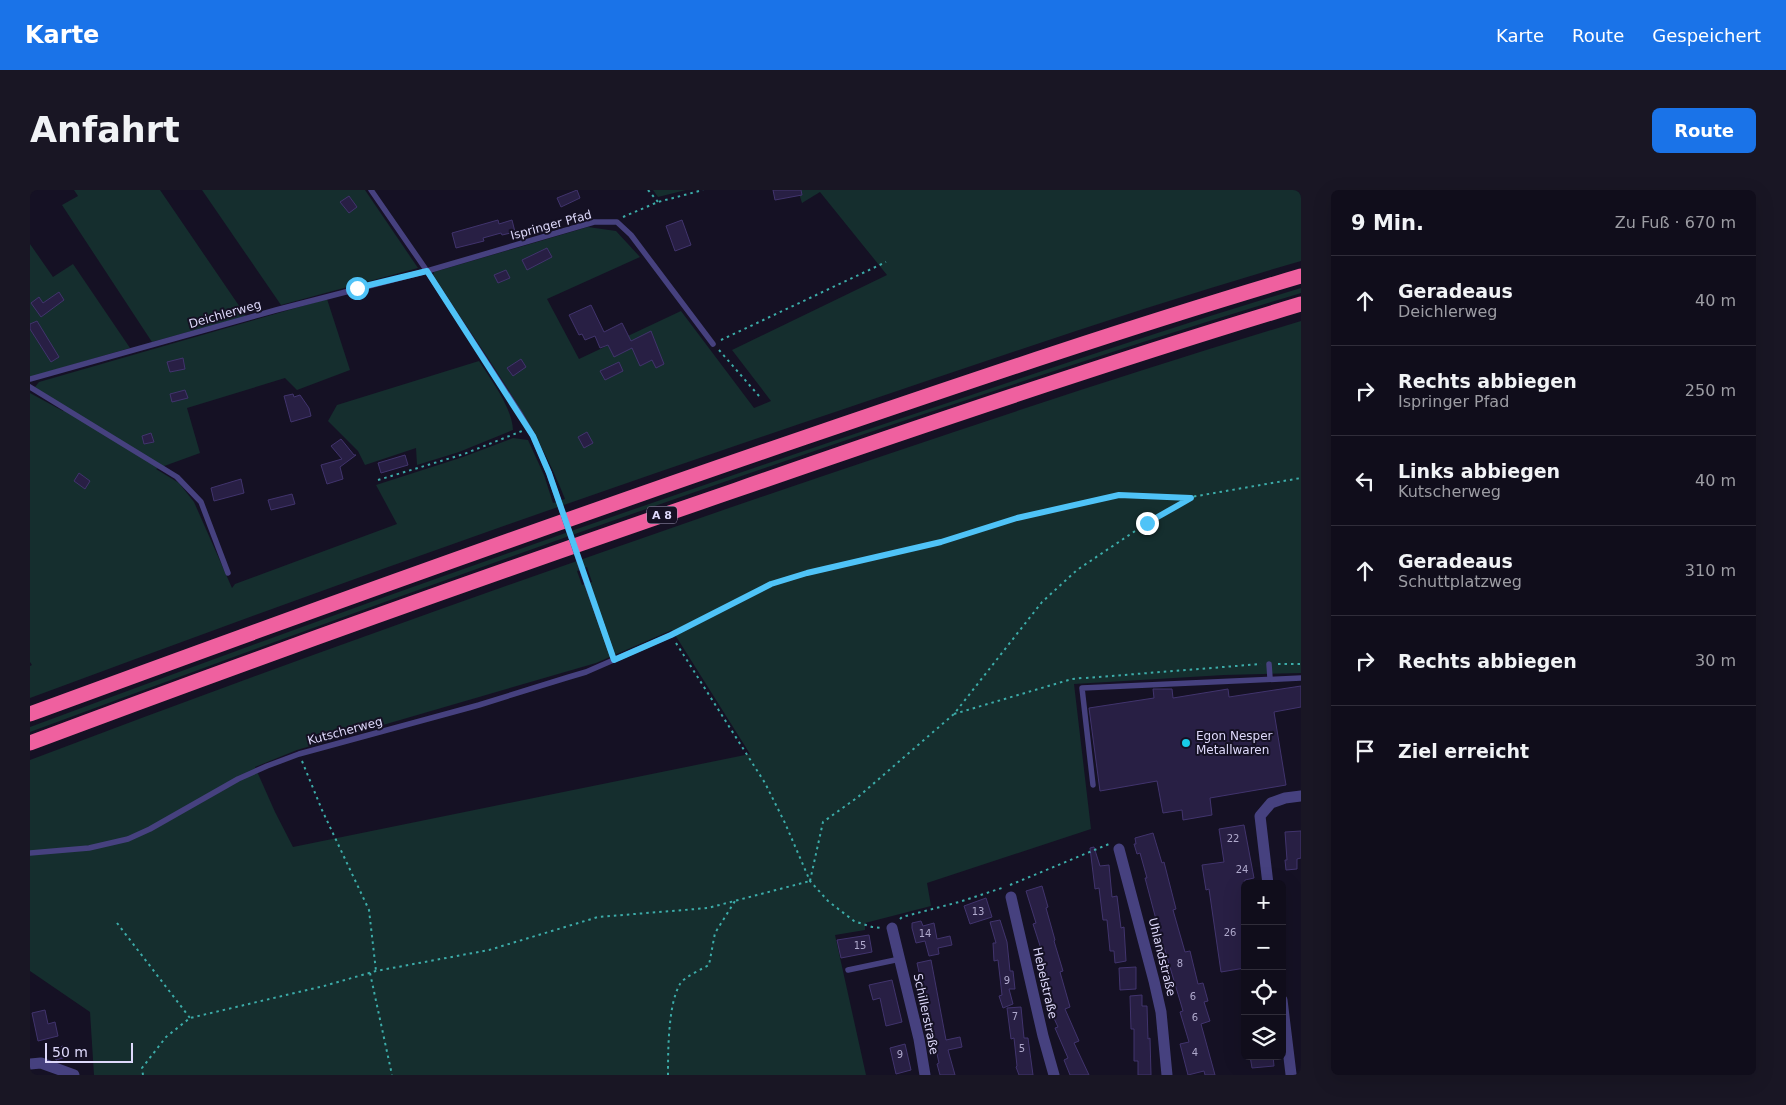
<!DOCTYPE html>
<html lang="de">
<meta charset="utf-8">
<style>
:root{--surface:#100d1b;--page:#191624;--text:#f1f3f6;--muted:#9c9ca3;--line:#302d3a;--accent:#1a73e8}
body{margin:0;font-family:"DejaVu Sans",sans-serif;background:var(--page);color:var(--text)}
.controls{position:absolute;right:15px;bottom:15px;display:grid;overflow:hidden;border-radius:8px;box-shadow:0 5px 20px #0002}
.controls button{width:45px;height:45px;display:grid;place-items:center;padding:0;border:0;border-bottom:1px solid var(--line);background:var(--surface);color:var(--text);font:25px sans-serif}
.scale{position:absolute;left:15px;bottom:12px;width:88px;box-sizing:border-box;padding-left:5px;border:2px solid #ded9fb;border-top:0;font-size:14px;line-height:18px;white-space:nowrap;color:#ded9fb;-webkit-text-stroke:4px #151124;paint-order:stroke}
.stop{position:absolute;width:15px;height:15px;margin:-11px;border:4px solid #4fc3f7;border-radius:50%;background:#fff}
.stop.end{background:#4fc3f7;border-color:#fff;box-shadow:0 1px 5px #0008}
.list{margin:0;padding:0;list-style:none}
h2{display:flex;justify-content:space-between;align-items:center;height:65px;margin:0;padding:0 20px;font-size:21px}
h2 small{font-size:16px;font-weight:400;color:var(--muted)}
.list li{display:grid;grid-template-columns:32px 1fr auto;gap:15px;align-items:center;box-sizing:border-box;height:90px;padding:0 20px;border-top:1px solid var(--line)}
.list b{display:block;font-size:19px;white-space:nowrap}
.list p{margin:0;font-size:16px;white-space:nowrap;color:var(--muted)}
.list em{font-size:16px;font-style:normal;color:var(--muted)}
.icon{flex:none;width:28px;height:28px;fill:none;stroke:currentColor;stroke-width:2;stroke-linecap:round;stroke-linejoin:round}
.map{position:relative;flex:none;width:1271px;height:885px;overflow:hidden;border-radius:8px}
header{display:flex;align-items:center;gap:30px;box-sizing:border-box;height:70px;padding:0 25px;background:var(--accent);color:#fff}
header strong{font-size:24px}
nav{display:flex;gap:28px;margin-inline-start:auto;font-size:18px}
.intro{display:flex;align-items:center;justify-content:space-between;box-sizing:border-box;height:120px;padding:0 30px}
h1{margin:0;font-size:35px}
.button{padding:12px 22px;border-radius:8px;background:var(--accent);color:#fff;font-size:18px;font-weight:700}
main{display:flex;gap:30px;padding:0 30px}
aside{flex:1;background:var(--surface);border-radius:8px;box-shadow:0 5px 20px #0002}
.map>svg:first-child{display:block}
</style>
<header>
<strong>Karte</strong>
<nav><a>Karte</a><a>Route</a><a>Gespeichert</a></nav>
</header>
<div class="intro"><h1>Anfahrt</h1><a class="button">Route</a></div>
<main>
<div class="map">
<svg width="1271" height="885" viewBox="0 0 1271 885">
<rect width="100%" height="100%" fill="#151124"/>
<g fill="#152e2e" fill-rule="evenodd">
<path d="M 44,0 L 130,0 L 216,126 L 122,152 L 32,15 L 48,6 Z"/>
<path d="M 172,0 L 335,0 L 388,78 L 251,115 Z"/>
<path d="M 623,0 L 656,0 L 628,7 Z"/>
<path d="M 768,0 L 1271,0 L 1271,71 C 1115,116 962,169 808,221 C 537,312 268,408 0,508 L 0,476 L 2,475 L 0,472 L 0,203 L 33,221 L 39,220 L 5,197 L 9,192 L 297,109 L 320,180 L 267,200 L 255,188 L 157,218 L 170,263 L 126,279 L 149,293 L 164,312 L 202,398 L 205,394 L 367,334 L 346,295 L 433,267 L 483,248 L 498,250 L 514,285 L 523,313 L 535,309 C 504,229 450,158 403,86 L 404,82 L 558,37 L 586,41 L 610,67 L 517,109 L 549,169 L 651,121 L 724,218 L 741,211 L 702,160 L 857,85 L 790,2 L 772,13 Z"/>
<path d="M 0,54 L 23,87 L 43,74 L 100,158 L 0,187 Z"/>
<path d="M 1271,98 L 1271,103 C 1144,141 1018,183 891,225 C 592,325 296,432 0,542 L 0,537 C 287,430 575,327 866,230 C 1001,185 1135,139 1271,98 Z"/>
<path d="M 1271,131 L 1271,483 L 1194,485 L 1044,494 L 1061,639 L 897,693 L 901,716 L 835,733 L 835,740 L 805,745 L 836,885 L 64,885 L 60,822 L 0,781 L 0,570 C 232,482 465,399 699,318 C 889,253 1079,189 1271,131 ZM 557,377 L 562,392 L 552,395 L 547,381 ZM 642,440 L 720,564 L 263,657 L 245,622 L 225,577 L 267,560 L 566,473 Z"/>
<path d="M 449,171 C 461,190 482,217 483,240 L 429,262 L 387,275 L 386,258 L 335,275 L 328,261 L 298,231 L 307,215 Z"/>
</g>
<g fill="#281f44" stroke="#41346d">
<path d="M 547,0 L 550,8 L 531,17 L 527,8 Z"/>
<path d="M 743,0 L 771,0 L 772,5 L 745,10 Z"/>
<path d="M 319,6 L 327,17 L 319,23 L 310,12 Z"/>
<path d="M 468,30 L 469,34 L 482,30 L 485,42 L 472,45 L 471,43 L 453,48 L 454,51 L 426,58 L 422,43 Z"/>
<path d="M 652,30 L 661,55 L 645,61 L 636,36 Z"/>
<path d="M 517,58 L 522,67 L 497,80 L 492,70 Z"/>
<path d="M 476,80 L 480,88 L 468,93 L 464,85 Z"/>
<path d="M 29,102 L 34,110 L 11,127 L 1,113 L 9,107 L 13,113 Z"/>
<path d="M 561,115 L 574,142 L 592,133 L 601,151 L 621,141 L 634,174 L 626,178 L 622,170 L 610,176 L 602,158 L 584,167 L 578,155 L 570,158 L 565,146 L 555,150 L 552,144 L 549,145 L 539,125 Z"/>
<path d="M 7,131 L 29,167 L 21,172 L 0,139 L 0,134 Z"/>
<path d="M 153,168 L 155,179 L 140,182 L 137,172 Z"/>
<path d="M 491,169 L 496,177 L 483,186 L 477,178 Z"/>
<path d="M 589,172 L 593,181 L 575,190 L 570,181 Z"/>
<path d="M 155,200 L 158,208 L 142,212 L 140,204 Z"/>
<path d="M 263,204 L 264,207 L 270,205 L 279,218 L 281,226 L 261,232 L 254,206 Z"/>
<path d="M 557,242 L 563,253 L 554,258 L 548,247 Z"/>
<path d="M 121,243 L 124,252 L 114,254 L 112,246 Z"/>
<path d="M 311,249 L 324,265 L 326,265 L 310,277 L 313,289 L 297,294 L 291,275 L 312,269 L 301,256 Z"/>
<path d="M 375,265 L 378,275 L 351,283 L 348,273 Z"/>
<path d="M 49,283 L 60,291 L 55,299 L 44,291 Z"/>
<path d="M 211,289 L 214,303 L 184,311 L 181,298 Z"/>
<path d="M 262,304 L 265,314 L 241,320 L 238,310 Z"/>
<path d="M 1271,496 L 1271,517 L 1244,522 L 1256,595 L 1180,608 L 1182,625 L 1153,630 L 1152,620 L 1133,623 L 1127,591 L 1070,601 L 1059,518 L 1124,508 L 1123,499 L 1142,499 L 1143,508 L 1198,499 L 1199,507 Z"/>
<path d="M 1214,635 L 1224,688 L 1215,690 L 1215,778 L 1191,782 L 1179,699 L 1176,700 L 1172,675 L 1194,672 L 1189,639 Z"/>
<path d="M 1271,641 L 1271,668 L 1267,669 L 1267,679 L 1256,680 L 1255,670 L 1257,670 L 1255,642 Z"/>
<path d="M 1123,643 L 1132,673 L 1134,672 L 1146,719 L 1143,720 L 1155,762 L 1160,761 L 1168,794 L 1173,793 L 1178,811 L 1174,812 L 1180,831 L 1171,834 L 1185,885 L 1175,885 L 1174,881 L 1158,885 L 1150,854 L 1159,852 L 1150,822 L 1153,821 L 1134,757 L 1131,758 L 1125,738 L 1128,737 L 1115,688 L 1117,688 L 1110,663 L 1107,664 L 1104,654 L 1106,654 L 1105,648 Z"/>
<path d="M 1064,657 L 1070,676 L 1079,675 L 1082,707 L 1087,706 L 1091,738 L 1094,737 L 1096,771 L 1085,773 L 1084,761 L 1080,761 L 1077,730 L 1073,730 L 1069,698 L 1065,699 L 1060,658 Z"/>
<path d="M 1012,696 L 1018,717 L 1016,718 L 1025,750 L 1024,751 L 1033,781 L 1030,782 L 1040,817 L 1035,819 L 1049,851 L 1044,853 L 1059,885 L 1040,885 L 1034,870 L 1038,868 L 1025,838 L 1028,837 L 1022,824 L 1024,823 L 1017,801 L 1021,800 L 1011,765 L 1013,765 L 1003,734 L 1006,733 L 996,701 Z"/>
<path d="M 956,708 L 962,727 L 940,734 L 934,716 Z"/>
<path d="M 970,730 L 977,752 L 980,781 L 983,781 L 985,799 L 979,799 L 983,814 L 973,818 L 969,806 L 972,805 L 968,770 L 964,771 L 963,753 L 966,753 L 960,732 Z"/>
<path d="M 891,731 L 893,736 L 904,733 L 907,749 L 920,746 L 922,755 L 908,758 L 909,764 L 899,766 L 895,751 L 886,753 L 882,738 L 882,733 Z"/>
<path d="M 839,745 L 842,762 L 811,768 L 807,750 Z"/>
<path d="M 901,770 L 916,850 L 930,847 L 932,857 L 918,860 L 925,885 L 910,885 L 907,874 L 909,873 L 887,773 Z"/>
<path d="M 1106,777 L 1106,799 L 1090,800 L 1089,778 Z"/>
<path d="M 862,790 L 872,832 L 856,836 L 850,808 L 843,810 L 839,795 Z"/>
<path d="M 1112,805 L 1112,816 L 1117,816 L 1118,849 L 1120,848 L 1121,885 L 1108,885 L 1108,871 L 1104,871 L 1104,839 L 1101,839 L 1100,806 Z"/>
<path d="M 991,817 L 994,848 L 998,848 L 1003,885 L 989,885 L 986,877 L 987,876 L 984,848 L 981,849 L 977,818 Z"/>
<path d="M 15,820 L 18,834 L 25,832 L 28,846 L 8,851 L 2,823 Z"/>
<path d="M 875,854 L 881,880 L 866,884 L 860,858 Z"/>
<path d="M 33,856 L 36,867 L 26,870 L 23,859 Z"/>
<path d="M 1220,866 L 1243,866 L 1244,876 L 1222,878 Z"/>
</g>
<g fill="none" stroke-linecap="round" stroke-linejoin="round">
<g stroke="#3caca9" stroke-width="2" stroke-dasharray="2.5 4" stroke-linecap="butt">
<path d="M 618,0 L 628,12"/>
<path d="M 593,27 L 628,12 L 673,0"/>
<path d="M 691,150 L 856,72"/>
<path d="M 689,160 L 729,206"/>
<path d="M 348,290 L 434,264 L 492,241"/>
<path d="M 647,441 L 741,394 L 777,383 L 911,352 L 987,328 L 1089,305 L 1161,307 L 1271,288"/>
<path d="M 646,453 L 735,593 L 755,633 L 780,691 L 798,711 L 824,731 L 842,737 L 852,738"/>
<path d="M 1248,474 L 1271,474"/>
<path d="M 1056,488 L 1231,474"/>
<path d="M 924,524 L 1042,489 L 1052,488"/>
<path d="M 272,571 L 292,620 L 339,720 L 346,781"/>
<path d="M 780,691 L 793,632 L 828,607 L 924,524 L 1012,412 L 1047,380 L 1117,333 L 1159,309"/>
<path d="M 980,695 L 1079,654"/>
<path d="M 870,729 L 872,727 L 929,712 L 975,697"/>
<path d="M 87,733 L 160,828"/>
<path d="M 340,783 L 362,885"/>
<path d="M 113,885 L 112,878 L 136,847 L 160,828 L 294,796 L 346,781 L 459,760 L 568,727 L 678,718 L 780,691"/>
<path d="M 638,885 C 638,862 638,814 650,794 C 654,787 672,779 679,775 L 685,743 L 705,711"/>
</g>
<g stroke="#46417f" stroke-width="5.5">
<path d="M 341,0 L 397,81 L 489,222 L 503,246 L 519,283"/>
<path d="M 0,189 L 246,120 L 397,81 L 564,32 L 587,32 L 601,45 L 683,154"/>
<path d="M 0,197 L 147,287 L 171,312 L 198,383"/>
<path d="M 557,394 L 584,470"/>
<path d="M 1239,474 L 1240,488"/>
<path d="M 1063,595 L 1052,498 L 1271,488"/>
<path d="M 0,663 L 59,658 L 98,649 L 120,639 L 208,589 L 237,576 L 269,564 L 449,515 L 539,487 L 556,482 L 641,445"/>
<path d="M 818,780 L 870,769"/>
</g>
<g stroke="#46417f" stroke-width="11">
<path d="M 1089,659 L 1124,791 L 1131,822 L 1137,885"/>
<path d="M 1238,694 L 1230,626 L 1241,613 L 1255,608 L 1271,606"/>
<path d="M 981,707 L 1013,846 L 1024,885"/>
<path d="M 862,738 L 889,849 L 895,885"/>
<path d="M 1252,810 L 1261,884"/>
<path d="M 0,874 L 11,873 L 44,885"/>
</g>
<g stroke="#ef609f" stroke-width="15">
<path d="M 0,524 C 258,429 516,336 776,247 C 940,191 1105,135 1271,86"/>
<path d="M 0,553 C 234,465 470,381 706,300 C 893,235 1081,171 1271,114"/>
</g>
<path stroke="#46417f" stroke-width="5.5" d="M 519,283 L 557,394"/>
</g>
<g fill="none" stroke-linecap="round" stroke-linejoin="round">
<path stroke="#4fc3f7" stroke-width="6" d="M 327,98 L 397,81 L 503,246 L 519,283 L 584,470 L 641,445 L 741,394 L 777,383 L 911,352 L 987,328 L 1089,305 L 1161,308 L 1117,333"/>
</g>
<circle fill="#18cce8" stroke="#151124" stroke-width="2" cx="1156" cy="553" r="5"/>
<g text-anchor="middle" stroke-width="4" stroke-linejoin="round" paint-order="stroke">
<g font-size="10" fill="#b0aacd">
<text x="1203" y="652">22</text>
<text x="1212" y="683">24</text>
<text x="948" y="725">13</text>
<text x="1200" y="746">26</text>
<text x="895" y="747">14</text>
<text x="830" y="759">15</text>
<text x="1150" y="777">8</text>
<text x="977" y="794">9</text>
<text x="1163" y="810">6</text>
<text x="985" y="830">7</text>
<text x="1165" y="831">6</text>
<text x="992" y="862">5</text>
<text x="1165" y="866">4</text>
<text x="870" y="868">9</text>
</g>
<rect fill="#151124" stroke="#a29dba" stroke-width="1" x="617" y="316.5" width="30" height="17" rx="4"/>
<g font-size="11" font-weight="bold" fill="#ded9fb">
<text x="632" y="329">A 8</text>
</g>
<g font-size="12" fill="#ded9fb" stroke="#151124">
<text transform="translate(521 35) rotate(-15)" y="4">Ispringer Pfad</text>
<text transform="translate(195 124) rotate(-16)" y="4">Deichlerweg</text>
<text transform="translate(315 541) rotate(-15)" y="4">Kutscherweg</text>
<text transform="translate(1132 767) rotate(76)" y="4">Uhlandstraße</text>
<text transform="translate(1015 793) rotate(77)" y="4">Hebelstraße</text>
<text transform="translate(896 824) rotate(78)" y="4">Schillerstraße</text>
</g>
<g font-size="12" fill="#ded9fb" stroke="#151124" text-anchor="start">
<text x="1166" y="550">Egon Nesper<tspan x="1166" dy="14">Metallwaren</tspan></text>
</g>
</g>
</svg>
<div class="controls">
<button>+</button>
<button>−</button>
<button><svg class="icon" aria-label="locate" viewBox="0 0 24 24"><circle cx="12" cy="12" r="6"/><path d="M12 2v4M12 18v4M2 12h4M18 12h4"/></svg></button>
<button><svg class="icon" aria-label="layers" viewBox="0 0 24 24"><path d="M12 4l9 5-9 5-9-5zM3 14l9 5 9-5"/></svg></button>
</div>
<div class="scale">50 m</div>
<div class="stop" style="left:327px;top:98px"></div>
<div class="stop end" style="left:1117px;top:333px"></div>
</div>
<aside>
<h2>9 Min.<small>Zu Fuß · 670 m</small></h2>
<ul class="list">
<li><svg class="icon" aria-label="ahead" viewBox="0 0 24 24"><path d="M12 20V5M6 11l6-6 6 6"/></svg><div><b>Geradeaus</b><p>Deichlerweg</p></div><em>40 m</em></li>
<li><svg class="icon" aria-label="right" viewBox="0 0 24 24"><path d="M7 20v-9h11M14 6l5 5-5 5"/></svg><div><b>Rechts abbiegen</b><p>Ispringer Pfad</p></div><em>250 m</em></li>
<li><svg class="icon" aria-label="left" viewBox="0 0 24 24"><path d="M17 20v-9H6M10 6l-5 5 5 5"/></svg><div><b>Links abbiegen</b><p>Kutscherweg</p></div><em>40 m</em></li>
<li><svg class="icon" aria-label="ahead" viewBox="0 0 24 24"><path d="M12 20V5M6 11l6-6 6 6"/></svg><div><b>Geradeaus</b><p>Schuttplatzweg</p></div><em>310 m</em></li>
<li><svg class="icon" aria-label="right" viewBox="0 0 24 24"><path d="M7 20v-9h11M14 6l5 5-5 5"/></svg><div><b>Rechts abbiegen</b></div><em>30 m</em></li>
<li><svg class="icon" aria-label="arrive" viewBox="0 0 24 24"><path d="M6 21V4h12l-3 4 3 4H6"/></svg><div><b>Ziel erreicht</b></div></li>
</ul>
</aside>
</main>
